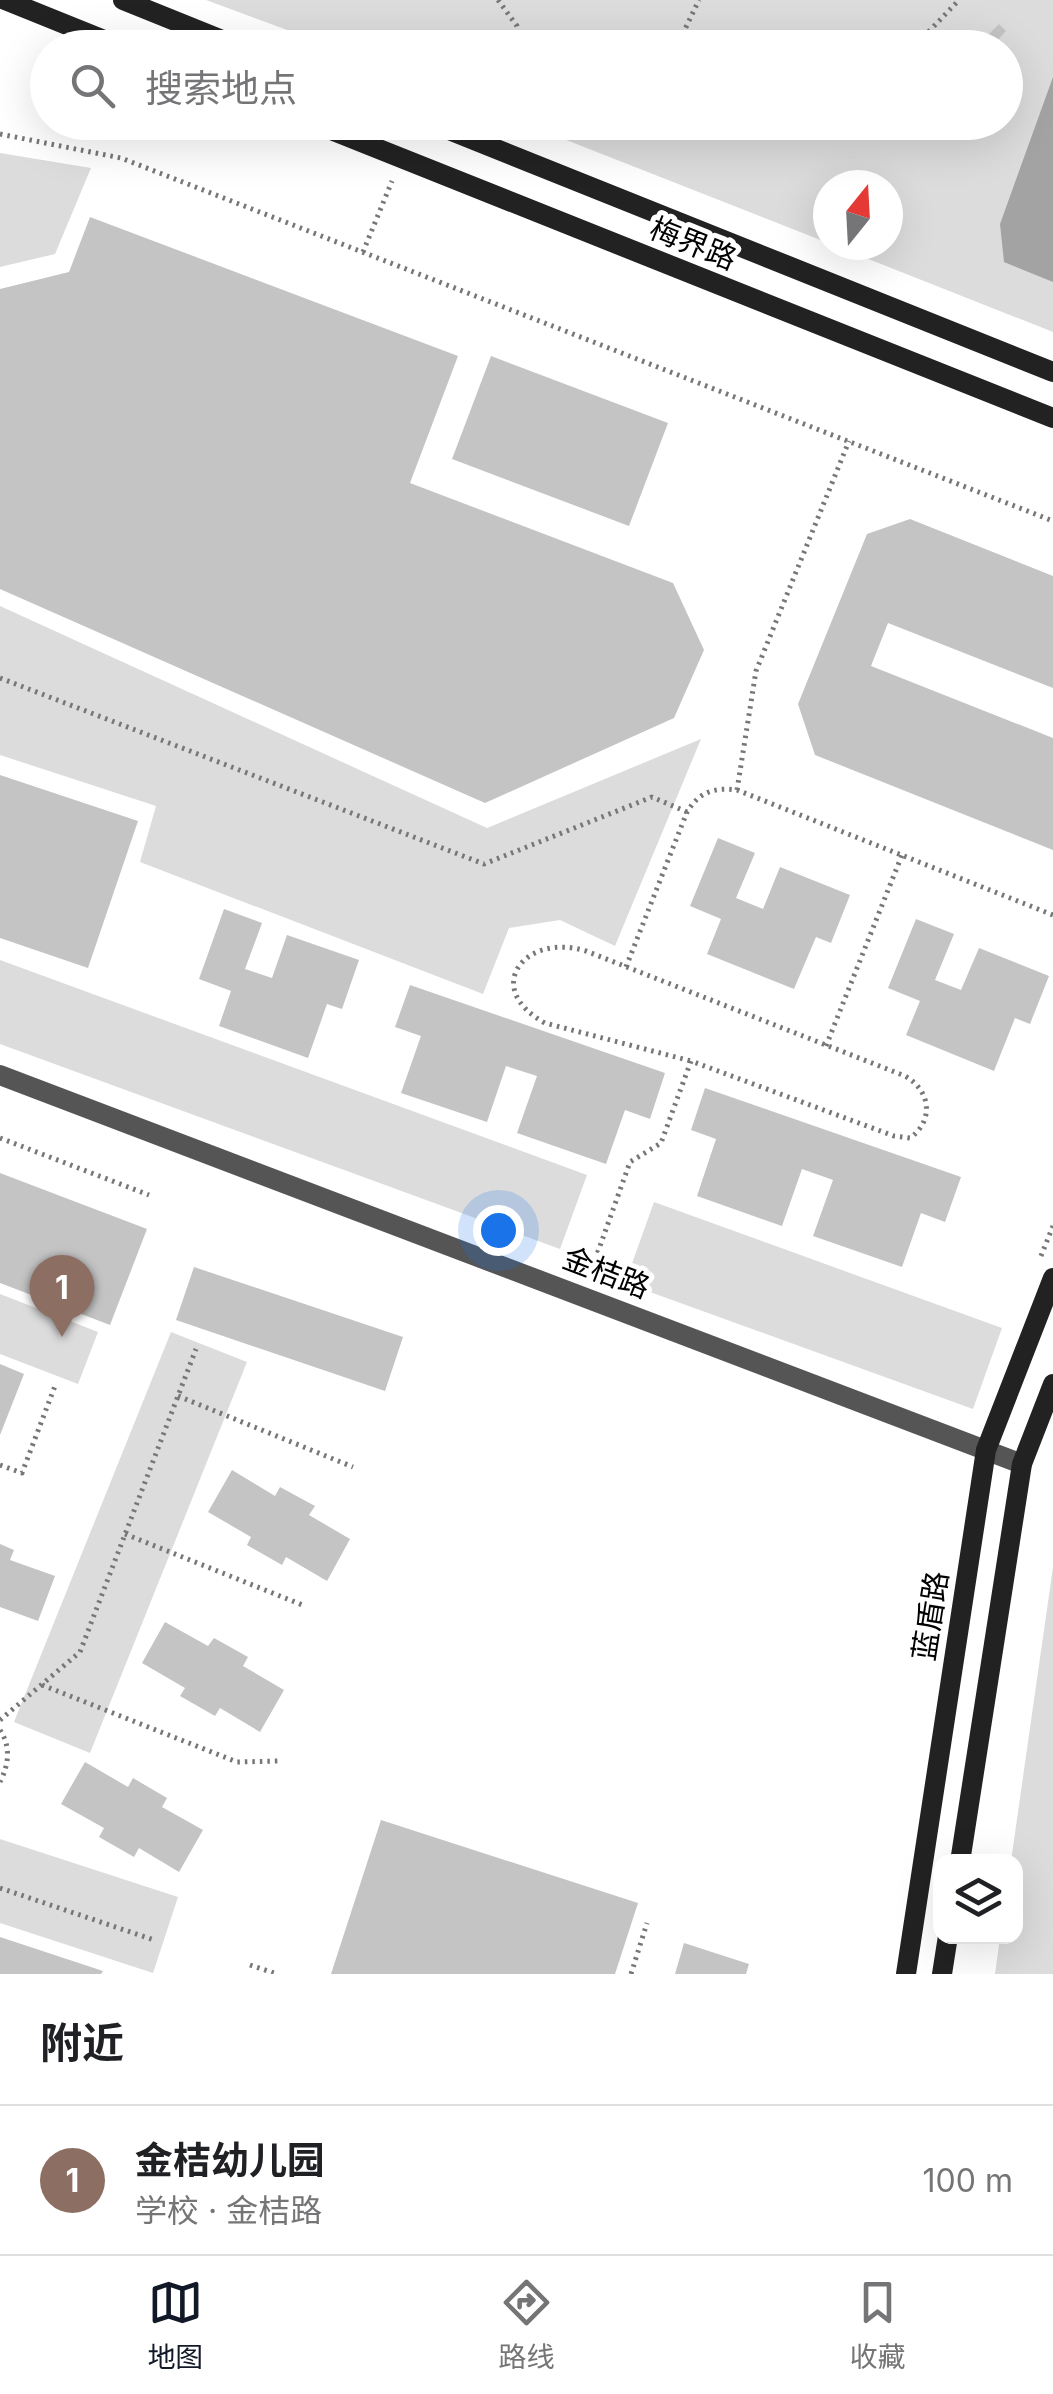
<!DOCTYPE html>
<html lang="zh">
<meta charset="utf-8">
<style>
:root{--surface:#fff;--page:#f2f2f2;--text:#202124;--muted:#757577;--line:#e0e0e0;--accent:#111827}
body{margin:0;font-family:Inter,"Noto Sans SC",sans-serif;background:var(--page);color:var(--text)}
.controls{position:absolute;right:30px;bottom:30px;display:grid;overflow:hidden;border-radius:20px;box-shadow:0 10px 40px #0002}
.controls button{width:90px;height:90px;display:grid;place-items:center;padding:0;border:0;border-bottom:2px solid var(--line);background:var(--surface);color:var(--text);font:50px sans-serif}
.compass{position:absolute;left:813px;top:170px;width:90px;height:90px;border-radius:50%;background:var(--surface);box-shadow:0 10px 40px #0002;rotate:18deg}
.you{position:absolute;left:498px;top:1230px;width:35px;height:35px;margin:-25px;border:8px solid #fff;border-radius:50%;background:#1a73e8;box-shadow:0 0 0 15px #1a73e833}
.badge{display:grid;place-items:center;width:65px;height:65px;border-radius:50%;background:var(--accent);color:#fff;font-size:32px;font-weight:700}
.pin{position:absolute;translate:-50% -82px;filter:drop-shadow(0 2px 5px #0008)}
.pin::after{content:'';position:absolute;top:52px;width:35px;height:30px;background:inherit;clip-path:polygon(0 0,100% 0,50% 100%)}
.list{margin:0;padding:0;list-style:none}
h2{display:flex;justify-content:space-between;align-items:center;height:130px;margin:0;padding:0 40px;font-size:42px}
h2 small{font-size:32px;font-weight:400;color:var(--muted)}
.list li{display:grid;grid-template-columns:65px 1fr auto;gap:30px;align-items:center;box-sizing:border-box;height:150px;padding:0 40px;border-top:2px solid var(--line)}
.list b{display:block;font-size:38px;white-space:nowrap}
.list p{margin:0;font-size:32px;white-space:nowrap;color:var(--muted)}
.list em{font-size:32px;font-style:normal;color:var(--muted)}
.icon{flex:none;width:55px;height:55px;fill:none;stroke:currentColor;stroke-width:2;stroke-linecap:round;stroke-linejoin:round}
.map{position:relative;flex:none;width:1053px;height:1974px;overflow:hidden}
.search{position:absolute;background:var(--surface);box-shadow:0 10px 40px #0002;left:30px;right:30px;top:30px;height:110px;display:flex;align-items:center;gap:25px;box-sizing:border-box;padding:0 35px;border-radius:55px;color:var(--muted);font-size:38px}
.sheet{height:280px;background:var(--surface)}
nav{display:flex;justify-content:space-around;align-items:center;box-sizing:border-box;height:140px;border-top:2px solid var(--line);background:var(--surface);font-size:28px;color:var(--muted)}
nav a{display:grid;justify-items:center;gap:5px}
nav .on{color:var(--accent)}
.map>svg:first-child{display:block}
</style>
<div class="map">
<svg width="1053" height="1974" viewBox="0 0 1053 1974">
<rect width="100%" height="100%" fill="#fff"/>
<g fill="#dcdcdc">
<path d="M 206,0 L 1053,0 L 1053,332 L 833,245 L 888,245 L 888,185 L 828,185 L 828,243 L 523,123 L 1006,122 L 1006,48 L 333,47 Z"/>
<path d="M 0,153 L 91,168 L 55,254 L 0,267 Z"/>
<path d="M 0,606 L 487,828 L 701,739 L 615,946 L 560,920 L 509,928 L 483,994 L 140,862 L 156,806 L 0,755 Z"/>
<path d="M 0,960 L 587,1175 L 560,1249 L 0,1044 Z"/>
<path d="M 654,1202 L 1002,1328 L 973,1409 L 625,1283 Z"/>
<path d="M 0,1294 L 98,1332 L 78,1384 L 0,1354 Z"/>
<path d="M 171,1332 L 247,1362 L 90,1753 L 14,1722 Z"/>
<path d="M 1053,1567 L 1053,1974 L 995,1974 L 1000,1937 L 1016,1936 L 1016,1862 L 1011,1861 Z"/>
<path d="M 0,1839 L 178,1897 L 153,1973 L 0,1923 Z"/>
</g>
<path fill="#a3a3a3" d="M 1053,77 L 1053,282 L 1004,262 L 1000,224 Z"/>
<g fill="#c4c4c4">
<path d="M 999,24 L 1006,31 L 990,48 L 975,48 Z"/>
<path d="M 90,217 L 458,356 L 410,483 L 673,583 L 704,650 L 674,718 L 485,803 L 0,589 L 0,289 L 69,272 Z"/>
<path d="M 491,356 L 668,423 L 629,526 L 452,459 Z"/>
<path d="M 910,519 L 1053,576 L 1053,688 L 888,623 L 871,666 L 1053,738 L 1053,850 L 815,755 L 798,704 L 867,534 Z"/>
<path d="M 0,775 L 138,821 L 88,968 L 0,938 Z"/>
<path d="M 718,838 L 755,853 L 736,898 L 763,909 L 780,867 L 850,895 L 831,943 L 816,937 L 794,989 L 707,954 L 721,919 L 690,906 Z"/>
<path d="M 224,909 L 262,923 L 245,969 L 272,978 L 287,935 L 359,960 L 342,1009 L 327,1004 L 308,1058 L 219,1026 L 231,991 L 199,979 Z"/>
<path d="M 916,919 L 954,934 L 935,980 L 961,990 L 979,948 L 1049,976 L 1030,1024 L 1015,1018 L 994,1071 L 906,1035 L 920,1001 L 888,988 Z"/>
<path d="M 410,985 L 665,1073 L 650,1119 L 625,1110 L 606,1164 L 517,1133 L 537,1076 L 506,1066 L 487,1122 L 401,1093 L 421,1036 L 395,1027 Z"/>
<path d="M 705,1088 L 961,1177 L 945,1222 L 921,1213 L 902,1267 L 813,1236 L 833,1180 L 802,1169 L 782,1226 L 697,1196 L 716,1139 L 691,1130 Z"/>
<path d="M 0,1173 L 147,1229 L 110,1325 L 0,1283 Z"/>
<path d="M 194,1267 L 403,1337 L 385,1391 L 176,1320 Z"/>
<path d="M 0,1364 L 24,1374 L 0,1435 Z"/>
<path d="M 232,1470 L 275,1496 L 280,1487 L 315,1506 L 309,1515 L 350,1539 L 327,1581 L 286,1557 L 282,1565 L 247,1545 L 251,1537 L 208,1512 Z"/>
<path d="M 0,1544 L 14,1550 L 10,1560 L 55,1576 L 38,1621 L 0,1607 Z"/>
<path d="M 165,1622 L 208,1646 L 214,1638 L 248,1657 L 243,1666 L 284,1690 L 260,1732 L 220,1708 L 215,1716 L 180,1696 L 185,1688 L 142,1663 Z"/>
<path d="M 85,1762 L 128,1787 L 133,1778 L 167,1798 L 162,1807 L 203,1830 L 179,1872 L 139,1848 L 134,1857 L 99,1837 L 104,1828 L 61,1804 Z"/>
<path d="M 381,1820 L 638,1903 L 615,1974 L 331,1974 Z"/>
<path d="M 0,1937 L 103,1971 L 101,1974 L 0,1974 Z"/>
<path d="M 684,1943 L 749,1964 L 746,1974 L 675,1974 Z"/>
</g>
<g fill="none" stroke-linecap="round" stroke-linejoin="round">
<g stroke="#777" stroke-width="5" stroke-dasharray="2.5 5" stroke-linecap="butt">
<path d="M 498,0 L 517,26 L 523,48"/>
<path d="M 676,48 L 699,0"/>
<path d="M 913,48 L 959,0"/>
<path d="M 0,134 L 121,158 L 1053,521"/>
<path d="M 363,252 L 392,181"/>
<path d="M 0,678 L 484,864 L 652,797 L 687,812"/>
<path d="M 737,790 L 756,671 L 849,441"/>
<path d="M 626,967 L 687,812 C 699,792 714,787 737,790 L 1053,915"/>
<path d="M 826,1046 L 902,855"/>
<path d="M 0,1138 L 149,1195"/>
<path d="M 1041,1256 L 1053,1226"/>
<path d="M 590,1274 L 630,1162 L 661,1143 L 691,1061 L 894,1136 L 910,1138 C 935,1120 930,1090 905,1076 L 586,951 C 525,932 481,988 545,1023 L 691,1061"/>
<path d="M 178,1396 L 353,1467"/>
<path d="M 0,1465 L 22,1473 L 55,1386"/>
<path d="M 125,1534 L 305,1606"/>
<path d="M 42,1685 L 237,1762 L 280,1761"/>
<path d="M 0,1720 L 80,1652 L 196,1349"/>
<path d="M 0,1730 C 11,1747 9,1764 0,1782"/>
<path d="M 0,1888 L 154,1940"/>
<path d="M 250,1965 L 277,1974"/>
<path d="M 631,1974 L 647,1923"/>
</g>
<path stroke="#555" stroke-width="20" d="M 0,1075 L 1022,1464"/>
<g stroke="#222" stroke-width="20">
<path d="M 5,0 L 124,48"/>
<path d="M 123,0 L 242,48"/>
<path d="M 311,122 L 1053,418"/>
<path d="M 429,122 L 1053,372"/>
<path d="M 960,1862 L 1022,1464 L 1053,1384"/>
<path d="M 906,1974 L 986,1450 L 1053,1278"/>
<path d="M 942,1974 L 948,1936"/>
</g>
</g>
<g text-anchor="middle" stroke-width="10" stroke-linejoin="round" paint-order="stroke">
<g font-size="30" fill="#000" stroke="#fff">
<text transform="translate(693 244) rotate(22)" y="10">梅界路</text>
<text transform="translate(606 1273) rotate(21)" y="10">金桔路</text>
<text transform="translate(931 1616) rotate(-81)" y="10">蓝盾路</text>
</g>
</g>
</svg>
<div class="controls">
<button><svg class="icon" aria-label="layers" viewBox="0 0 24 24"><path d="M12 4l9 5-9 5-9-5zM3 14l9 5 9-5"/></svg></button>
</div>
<svg class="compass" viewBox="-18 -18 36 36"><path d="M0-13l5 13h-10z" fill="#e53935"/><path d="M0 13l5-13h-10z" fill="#757577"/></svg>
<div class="you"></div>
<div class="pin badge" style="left:62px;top:1337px;background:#8d6e63">1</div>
<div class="search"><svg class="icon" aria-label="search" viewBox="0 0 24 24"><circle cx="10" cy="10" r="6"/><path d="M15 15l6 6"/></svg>搜索地点</div>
</div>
<section class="sheet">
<h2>附近<small></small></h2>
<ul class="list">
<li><span class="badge" style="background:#8d6e63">1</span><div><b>金桔幼儿园</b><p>学校 · 金桔路</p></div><em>100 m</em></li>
</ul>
</section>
<nav>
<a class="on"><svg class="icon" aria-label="map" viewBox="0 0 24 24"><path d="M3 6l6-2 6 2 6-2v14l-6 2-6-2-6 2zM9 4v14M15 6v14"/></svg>地图</a>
<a><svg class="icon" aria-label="directions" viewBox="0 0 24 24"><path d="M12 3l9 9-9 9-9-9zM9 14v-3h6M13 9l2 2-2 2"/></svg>路线</a>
<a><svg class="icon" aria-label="saved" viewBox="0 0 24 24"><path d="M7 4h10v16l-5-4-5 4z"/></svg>收藏</a>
</nav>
